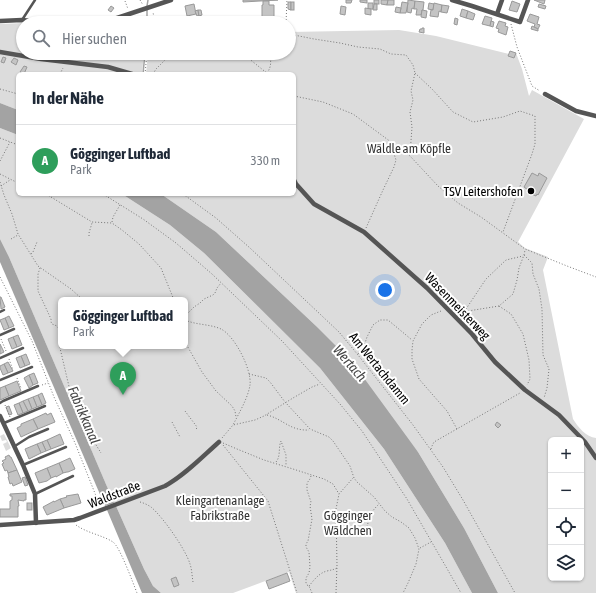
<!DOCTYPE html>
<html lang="de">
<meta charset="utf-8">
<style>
:root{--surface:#fff;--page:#f6f6f7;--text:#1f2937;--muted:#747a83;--line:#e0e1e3;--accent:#000}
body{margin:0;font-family:"Asap Condensed",sans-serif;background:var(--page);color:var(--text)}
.controls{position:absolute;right:12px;bottom:12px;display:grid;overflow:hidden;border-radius:6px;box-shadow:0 1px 3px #0004}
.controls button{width:36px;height:36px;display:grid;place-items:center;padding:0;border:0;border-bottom:1px solid var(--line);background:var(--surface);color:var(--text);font:20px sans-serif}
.you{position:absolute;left:385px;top:290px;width:14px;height:14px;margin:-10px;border:3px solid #fff;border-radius:50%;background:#1a73e8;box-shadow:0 0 0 6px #1a73e833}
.badge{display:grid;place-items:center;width:26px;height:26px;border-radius:50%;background:var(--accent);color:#fff;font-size:13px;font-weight:700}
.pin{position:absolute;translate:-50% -33px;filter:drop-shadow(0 1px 2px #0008)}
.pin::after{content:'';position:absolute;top:21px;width:14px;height:12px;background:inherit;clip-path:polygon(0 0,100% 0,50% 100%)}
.popup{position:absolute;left:58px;top:297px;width:130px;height:52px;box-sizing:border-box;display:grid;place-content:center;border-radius:6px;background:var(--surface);filter:drop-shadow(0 1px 3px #0005);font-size:13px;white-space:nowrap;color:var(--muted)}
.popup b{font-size:15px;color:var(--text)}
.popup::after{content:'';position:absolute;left:50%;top:100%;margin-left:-8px;border:8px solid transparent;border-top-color:var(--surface)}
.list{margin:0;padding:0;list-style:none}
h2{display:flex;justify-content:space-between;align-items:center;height:52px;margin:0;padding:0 16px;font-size:17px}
h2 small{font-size:13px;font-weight:400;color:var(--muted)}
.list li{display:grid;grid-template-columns:26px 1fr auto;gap:12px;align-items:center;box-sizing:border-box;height:72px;padding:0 16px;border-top:1px solid var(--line)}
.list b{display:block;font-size:15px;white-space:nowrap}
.list p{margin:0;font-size:13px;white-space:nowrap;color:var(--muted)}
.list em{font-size:13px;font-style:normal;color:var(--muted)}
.icon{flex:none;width:22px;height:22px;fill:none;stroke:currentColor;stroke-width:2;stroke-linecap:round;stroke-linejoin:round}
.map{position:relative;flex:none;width:596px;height:593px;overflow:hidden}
.search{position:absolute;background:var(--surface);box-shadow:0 1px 3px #0004;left:16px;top:16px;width:280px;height:44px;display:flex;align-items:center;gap:10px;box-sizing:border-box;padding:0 14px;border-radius:22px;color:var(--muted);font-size:15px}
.panel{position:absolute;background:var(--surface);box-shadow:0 1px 3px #0004;left:16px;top:72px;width:280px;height:124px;border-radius:6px}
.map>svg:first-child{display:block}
</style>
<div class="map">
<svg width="596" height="593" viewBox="0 0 596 593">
<rect width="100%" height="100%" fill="#fff"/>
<g fill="#dcdcdc" fill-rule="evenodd">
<path d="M 23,23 L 23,53 L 144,53 L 142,74 L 18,74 L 18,110 L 0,103 L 0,24 Z"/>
<path d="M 399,30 L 436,36 L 509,54 L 510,51 L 516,53 L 522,69 L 529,96 L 532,90 L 584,119 L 518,242 L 525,248 L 548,257 L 543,270 L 573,419 C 578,427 586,437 596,438 L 596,593 L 498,593 L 464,528 L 418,452 L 315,325 L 216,232 L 161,194 L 294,194 L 294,74 L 146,74 L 148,53 L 289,53 L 289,32 ZM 551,440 L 581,440 L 581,578 L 551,578 Z"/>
<path d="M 0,128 L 18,135 L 18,194 L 122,194 L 170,225 L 204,253 L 320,368 L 384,449 L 445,543 L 472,593 L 296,593 L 289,572 L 233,593 L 161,593 L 153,586 L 144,569 L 116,506 L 165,487 L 216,446 L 221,445 L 217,442 L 172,481 L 165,486 L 114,503 L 9,257 L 0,239 ZM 61,300 L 185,300 L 185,346 L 61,346 Z"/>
<path d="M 4,434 L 11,448 L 6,451 L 3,444 L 7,442 L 6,440 L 2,441 L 0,436 Z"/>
</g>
<g fill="#a3a3a3">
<path d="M 0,103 L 18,110 L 18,135 L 0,128 Z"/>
<path d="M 122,194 L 161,194 L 216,232 L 315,325 L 353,363 L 418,452 L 464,528 L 498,593 L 472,593 L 445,543 L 384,449 L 320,368 L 204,253 L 170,225 Z"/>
<path d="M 0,239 L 9,257 L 114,503 L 105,506 L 0,262 Z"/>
<path d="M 116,506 L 144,569 L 153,586 L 161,593 L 142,593 L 107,510 Z"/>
</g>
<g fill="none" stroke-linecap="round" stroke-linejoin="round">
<g stroke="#a3a3a3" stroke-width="1.5">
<path d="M 147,6 L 148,0"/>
<path d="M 147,23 L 147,10"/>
<path d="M 143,74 L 145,53"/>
</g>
</g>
<g fill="#c4c4c4" stroke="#999">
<path d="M 243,0 L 278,0 L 243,2 Z"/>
<path d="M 346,0 L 352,0 L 351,3 L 346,3 Z"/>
<path d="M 360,0 L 367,0 L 367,3 L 360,2 Z"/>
<rect x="374" y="0" width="5" height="4"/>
<path d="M 381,0 L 388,0 L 387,5 L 381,4 Z"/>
<path d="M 388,0 L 394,0 L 394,5 L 387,5 Z"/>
<path d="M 408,0 L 415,1 L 414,9 L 412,8 L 411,13 L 407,12 Z"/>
<path d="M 534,0 L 545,0 L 544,4 Z"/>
<path d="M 263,1 L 269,1 L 269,5 L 274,5 L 274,23 L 262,23 L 262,5 L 263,5 Z"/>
<path d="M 415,1 L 424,2 L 423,10 L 422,10 L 421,15 L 416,15 L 417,9 L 414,9 Z"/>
<path d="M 512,1 L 520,4 L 517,12 L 509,10 Z"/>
<path d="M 288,2 L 291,2 L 291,10 L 288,9 Z"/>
<rect x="291" y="2" width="3" height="8"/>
<path d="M 402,2 L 408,3 L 406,13 L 400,13 Z"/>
<rect x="368" y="3" width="5" height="6"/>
<path d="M 429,3 L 434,4 L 433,10 L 428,9 Z"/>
<path d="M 434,3 L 442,5 L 441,12 L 439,11 L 438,17 L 430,16 L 431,10 L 433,10 Z"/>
<path d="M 194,4 L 196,14 L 187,16 L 185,6 Z"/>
<path d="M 374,4 L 377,4 L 377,10 L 373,10 Z"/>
<path d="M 539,4 L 546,6 L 545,9 L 538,7 Z"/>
<path d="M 442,5 L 449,6 L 447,13 L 441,12 Z"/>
<path d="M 111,6 L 114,8 L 111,12 L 108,10 Z"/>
<path d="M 341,6 L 346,7 L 345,15 L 340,14 Z"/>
<path d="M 396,7 L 401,8 L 400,13 L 395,12 Z"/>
<path d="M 365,8 L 371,9 L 371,15 L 365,14 Z"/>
<path d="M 462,9 L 468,11 L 466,18 L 460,16 Z"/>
<path d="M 198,10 L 199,16 L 197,16 L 195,11 Z"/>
<path d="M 198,10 L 201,10 L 202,15 L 199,16 Z"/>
<path d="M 422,10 L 427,11 L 426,18 L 421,17 Z"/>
<path d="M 468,11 L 475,14 L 473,20 L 466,18 Z"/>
<path d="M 530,14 L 539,17 L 537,24 L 540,25 L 538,29 L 534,27 L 535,24 L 527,21 Z"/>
<path d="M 485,16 L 492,18 L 490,26 L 482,24 Z"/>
<path d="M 455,18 L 458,19 L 457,25 L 454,24 Z"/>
<path d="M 491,21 L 494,22 L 493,27 L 490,26 Z"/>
<path d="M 499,21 L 506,23 L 505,26 L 508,27 L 506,35 L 498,32 L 499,29 L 496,28 Z"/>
<path d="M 532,26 L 538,29 L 538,31 L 531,29 Z"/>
<path d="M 422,28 L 424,28 L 424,33 L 419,32 L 420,29 L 422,29 Z"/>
<path d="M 510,51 L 516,53 L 514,58 L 508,56 Z"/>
<path d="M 136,53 L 142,53 L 141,58 L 135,56 Z"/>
<path d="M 3,57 L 6,58 L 4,63 L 1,62 Z"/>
<path d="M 14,58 L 18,60 L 16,65 L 11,62 Z"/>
<path d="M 24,66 L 27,67 L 24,74 L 20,72 Z"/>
<path d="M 532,173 L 538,176 L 539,173 L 547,178 L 538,195 L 537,194 L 536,196 L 527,192 L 528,190 L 524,187 Z"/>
<path d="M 0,297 L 1,297 L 5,307 L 1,309 Z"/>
<path d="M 9,316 L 14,326 L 9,328 L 5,318 Z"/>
<path d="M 5,318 L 9,328 L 4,330 L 0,320 Z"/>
<path d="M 18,335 L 22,345 L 17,347 L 13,337 Z"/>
<path d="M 13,337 L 17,347 L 12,349 L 8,339 Z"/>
<path d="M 0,344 L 4,352 L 0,354 Z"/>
<path d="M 26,354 L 30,364 L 25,366 L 21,356 Z"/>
<path d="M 21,356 L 25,366 L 20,368 L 16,358 Z"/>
<path d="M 8,362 L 13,371 L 8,373 L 4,364 Z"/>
<path d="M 4,364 L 8,373 L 3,375 L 0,368 L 0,366 Z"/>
<path d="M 34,373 L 38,383 L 33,385 L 29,375 Z"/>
<path d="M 29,375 L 33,385 L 29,388 L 24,378 Z"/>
<path d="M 17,381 L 21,391 L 9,396 L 5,386 Z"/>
<path d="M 5,386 L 9,396 L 0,400 L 0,388 Z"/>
<path d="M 42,393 L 46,403 L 42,405 L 38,395 Z"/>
<path d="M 38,395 L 42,405 L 37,407 L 33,397 Z"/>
<path d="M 33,397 L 37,407 L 32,409 L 28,399 Z"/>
<path d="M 28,399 L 32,409 L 28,411 L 23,401 Z"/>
<path d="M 23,401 L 28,411 L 23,413 L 19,403 Z"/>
<path d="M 19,403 L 23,413 L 18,415 L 14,405 Z"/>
<path d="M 9,406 L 12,414 L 9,415 L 6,407 Z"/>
<path d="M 46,413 L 47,415 L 51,413 L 55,422 L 38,429 L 33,419 Z"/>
<path d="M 33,419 L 38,429 L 21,437 L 17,428 L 21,426 L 21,424 Z"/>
<path d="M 497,422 L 501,425 L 498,428 L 495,425 Z"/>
<path d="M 60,434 L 64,444 L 51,449 L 47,440 Z"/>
<path d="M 47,440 L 51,449 L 46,451 L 42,442 Z"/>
<path d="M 42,442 L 46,451 L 41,453 L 37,444 Z"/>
<path d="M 37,444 L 41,453 L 29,459 L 25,449 Z"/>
<path d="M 9,455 L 10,457 L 11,457 L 17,470 L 8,473 L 7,470 L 5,471 L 2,464 L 4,463 L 2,461 L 6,459 L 5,457 Z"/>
<path d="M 70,458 L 75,469 L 68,472 L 67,472 L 63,473 L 59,463 Z"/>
<path d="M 59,463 L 63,473 L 56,477 L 56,476 L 51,478 L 47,468 Z"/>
<path d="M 47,468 L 51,478 L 47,481 L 39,483 L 35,473 Z"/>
<path d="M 17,470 L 22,482 L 13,486 L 12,483 L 10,484 L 8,477 L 9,477 L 8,473 Z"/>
<path d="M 25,477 L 28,485 L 25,486 L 22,478 Z"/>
<path d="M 26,493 L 26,500 L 24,500 L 24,501 L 18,500 L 19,506 L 18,506 L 18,517 L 0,517 L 0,509 L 10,509 L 10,501 L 12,500 L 12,496 L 10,496 L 10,494 Z"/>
<path d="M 78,494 L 81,503 L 64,508 L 60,499 L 67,497 L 66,496 Z"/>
<path d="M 60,499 L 64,508 L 47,515 L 43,507 L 54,501 L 54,502 Z"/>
<rect x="27" y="503" width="5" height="7"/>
<path d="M 287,573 L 290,581 L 269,589 L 266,581 Z"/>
<path d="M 176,577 L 179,585 L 174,587 L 171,579 Z"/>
</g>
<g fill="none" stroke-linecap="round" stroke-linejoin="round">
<g stroke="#777" stroke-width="1" stroke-dasharray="1 2" stroke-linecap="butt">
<path d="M 140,0 L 143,5"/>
<path d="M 125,1 L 128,9"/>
<path d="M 152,23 L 154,18 L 153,12"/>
<path d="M 286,23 L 287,0"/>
<path d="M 511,24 L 517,47 L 532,86 L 540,91"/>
<path d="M 289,34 L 314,39 L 340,43 L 358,47 L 380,49 L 391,54 L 406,55 L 413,65 L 415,73 L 411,91 L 413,100 L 410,112 L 412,127 L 410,155"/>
<path d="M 242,53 L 268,74"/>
<path d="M 267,73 C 272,66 271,60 269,53"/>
<path d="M 415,73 L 432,89 L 453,112 L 473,122 L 503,117 L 520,111 L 535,116 L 535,144 L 532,154 L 503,232"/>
<path d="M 60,74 L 63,68"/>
<path d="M 145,74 L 147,53"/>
<path d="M 153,74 L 156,69 L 172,53"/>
<path d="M 0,89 L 18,94"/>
<path d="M 294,96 L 323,102 L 353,114 L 410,156 L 438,186 L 458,203 L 481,217 L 525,249 L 567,266 L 596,277"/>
<path d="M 0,138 L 18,145"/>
<path d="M 0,161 L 10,142"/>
<path d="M 0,174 L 18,183"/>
<path d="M 0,182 L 4,195 L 12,214 L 18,234 L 38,266 L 71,289 L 83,300"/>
<path d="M 1,186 L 10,180"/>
<path d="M 46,194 L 92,222 L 112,223 L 122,230 L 139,244 L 161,268 L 174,300"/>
<path d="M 103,194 L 143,219 L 176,243 L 212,274 L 282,341 L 340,404 L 362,431 L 407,499 L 461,593"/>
<path d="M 183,194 L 216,218 L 250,248 L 339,332 L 358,355 L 413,425 L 443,467 L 463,500 L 515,593"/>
<path d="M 112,222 L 113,217 L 120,205"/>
<path d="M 366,228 L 383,190 L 394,167 L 396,160 L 390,141"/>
<path d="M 89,236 L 89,233 L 92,223"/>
<path d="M 11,239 L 18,235"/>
<path d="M 31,254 L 33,252 L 37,242"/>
<path d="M 524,255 L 532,263 L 533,274 L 539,289 L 542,309 L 543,355 L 549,369 L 547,388 L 544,398"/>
<path d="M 40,268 L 38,274 L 38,291 L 51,319 L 51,322 L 52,324 L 57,326 L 60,330 L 60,348 L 71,395 L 85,427 L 101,453"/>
<path d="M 0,277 L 32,341 L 54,397 L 75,443 L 100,506"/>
<path d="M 451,304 L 463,306 L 467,311"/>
<path d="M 499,306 L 511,314 L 523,334 L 529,360 L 530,379 L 527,385"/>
<path d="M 466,309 L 486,279 L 506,260 L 523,256"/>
<path d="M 441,311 L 431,315 L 422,324 L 413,341 L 412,350 L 412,359 L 419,379 L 432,394 L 447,411 L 457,429"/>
<path d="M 185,317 L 186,315 L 194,307 L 200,303 L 204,299 L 213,295 L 215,293 L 217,288 L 221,283"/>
<path d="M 463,318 L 468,311 L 499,306 L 513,294 L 517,280 L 519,268 L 524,255 L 525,250"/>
<path d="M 185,320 C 196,325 210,324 221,329 C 235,336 252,370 250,385 C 248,398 239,413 233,425"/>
<path d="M 1,339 L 6,351"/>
<path d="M 185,342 L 202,372 L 216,391 L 232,406 L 235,411 L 236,417"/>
<path d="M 159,346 L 167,348"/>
<path d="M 132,348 L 133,346"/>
<path d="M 358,354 L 364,346 L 367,337 L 373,325 L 380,320 L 388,320 L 412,340"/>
<path d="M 9,359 L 13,370"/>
<path d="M 249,374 L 266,378 L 270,382 L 285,402 L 310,429 L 329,437 L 333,441 L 350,466 L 354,478 L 357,482 L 374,497 L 385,511 L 392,517 L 401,522 L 409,528 L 415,538 L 419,549 L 416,564 L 408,583 L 403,593"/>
<path d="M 17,378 L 21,388"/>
<path d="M 42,385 L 48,383"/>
<path d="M 5,405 L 10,417"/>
<path d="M 185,411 L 197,427 L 196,430"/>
<path d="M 267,415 C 283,419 290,431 309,430"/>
<path d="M 172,422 L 180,437"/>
<path d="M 222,438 L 233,425 L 255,420 L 264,416 L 293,398 L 312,387 L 320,384"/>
<path d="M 223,443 L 237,449 L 264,460 L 293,469 L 324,479 L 333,484 L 339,494"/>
<path d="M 223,445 L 268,501 L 297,593"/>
<path d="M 431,449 L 432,446 L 434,442 L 520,393"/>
<path d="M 276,462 C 281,456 278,448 281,441 L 286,455 L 286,466"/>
<path d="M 311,476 L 310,479 L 307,483 L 307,490 L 311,502 L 310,506 L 312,519 L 308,541 L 306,544 L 306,547 L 309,552 L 310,567 L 309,573 L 306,578 L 306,583 L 307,585 L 309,586 L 312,593"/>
<path d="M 140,502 C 144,503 148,505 151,507 C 163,517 186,550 190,564 C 192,570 192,576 193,582"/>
<path d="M 76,525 C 87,533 102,535 113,542 C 120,547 133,583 137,593"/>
<path d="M 337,533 L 348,533 L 360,534 C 371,526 366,521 372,512 C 374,509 377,506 379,504"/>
<path d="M 420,548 L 431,542"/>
<path d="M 309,586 C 314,580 319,573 327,571 C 331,570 333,570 337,568"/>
<path d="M 336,593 L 337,565 L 336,509 L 339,494 L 353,478"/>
</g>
<g stroke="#555" stroke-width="2.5">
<path d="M 22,20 L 35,0"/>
<path d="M 0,312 L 4,310"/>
<path d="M 0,335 L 14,329"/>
<path d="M 0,358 L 23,348"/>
<path d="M 0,380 L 32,367"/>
<path d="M 0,403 L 3,401 L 38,386"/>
<path d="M 4,423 L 45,406"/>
<path d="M 15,446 L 29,437 L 48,429"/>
<path d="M 23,465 L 66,447"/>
<path d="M 35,494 L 73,476"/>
</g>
<g stroke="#555" stroke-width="4.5">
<path d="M 452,0 L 472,6 L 520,22 L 528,0"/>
<path d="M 497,14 L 502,0"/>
<path d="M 0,21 L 22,20 L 50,23"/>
<path d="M 102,23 L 171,0"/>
<path d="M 0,52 L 41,59 L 108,67 L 132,74"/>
<path d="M 545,94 L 576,111 L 596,116"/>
<path d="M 294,180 L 296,184 L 314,204 L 364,232 L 427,288 L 472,334 L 495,362 L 525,390 L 559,415 L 585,442 L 596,458"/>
<path d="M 0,416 L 23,465 L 35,494 L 36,523"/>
<path d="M 0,525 L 74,520 L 80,518 L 165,486 C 185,475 202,457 219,442"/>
</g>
</g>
<circle fill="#000" stroke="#fff" stroke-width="1.5" cx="531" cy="191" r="4"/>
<g text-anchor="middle" stroke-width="4" stroke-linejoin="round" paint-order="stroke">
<g font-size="13" fill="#333" stroke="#fff">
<text x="409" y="153">Wäldle am Köpfle</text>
<text x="220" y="505">Kleingartenanlage<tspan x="220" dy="15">Fabrikstraße</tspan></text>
<text x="348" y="520">Gögginger<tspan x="348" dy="15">Wäldchen</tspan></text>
</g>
<g font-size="13" fill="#000" stroke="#fff" text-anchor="end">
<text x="523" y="196">TSV Leitershofen</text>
</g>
<g font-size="13" fill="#000" stroke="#fff">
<text transform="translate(458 306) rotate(46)" y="5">Wasenmeisterweg</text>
<text transform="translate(380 368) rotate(51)" y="5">Am Wertachdamm</text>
<text transform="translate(114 494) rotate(-21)" y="5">Waldstraße</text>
</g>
<g font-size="14" font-style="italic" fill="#444" stroke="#fff">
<text transform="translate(350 363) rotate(49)" y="5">Wertach</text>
<text transform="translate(84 415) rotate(67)" y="5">Fabrikkanal</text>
</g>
</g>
</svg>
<div class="controls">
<button>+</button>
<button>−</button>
<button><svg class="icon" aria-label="locate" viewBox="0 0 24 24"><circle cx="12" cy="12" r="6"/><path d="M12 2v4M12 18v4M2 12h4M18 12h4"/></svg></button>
<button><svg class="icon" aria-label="layers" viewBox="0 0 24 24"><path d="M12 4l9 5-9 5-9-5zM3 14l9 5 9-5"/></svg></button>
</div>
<div class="you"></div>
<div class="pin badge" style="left:123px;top:395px;background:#2e9e5b">A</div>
<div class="popup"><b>Gögginger Luftbad</b>Park</div>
<div class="search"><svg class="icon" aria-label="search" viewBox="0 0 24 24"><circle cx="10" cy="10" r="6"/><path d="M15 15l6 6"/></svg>Hier suchen</div>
<section class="panel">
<h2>In der Nähe<small></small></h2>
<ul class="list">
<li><span class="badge" style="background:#2e9e5b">A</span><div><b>Gögginger Luftbad</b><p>Park</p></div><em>330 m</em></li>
</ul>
</section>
</div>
